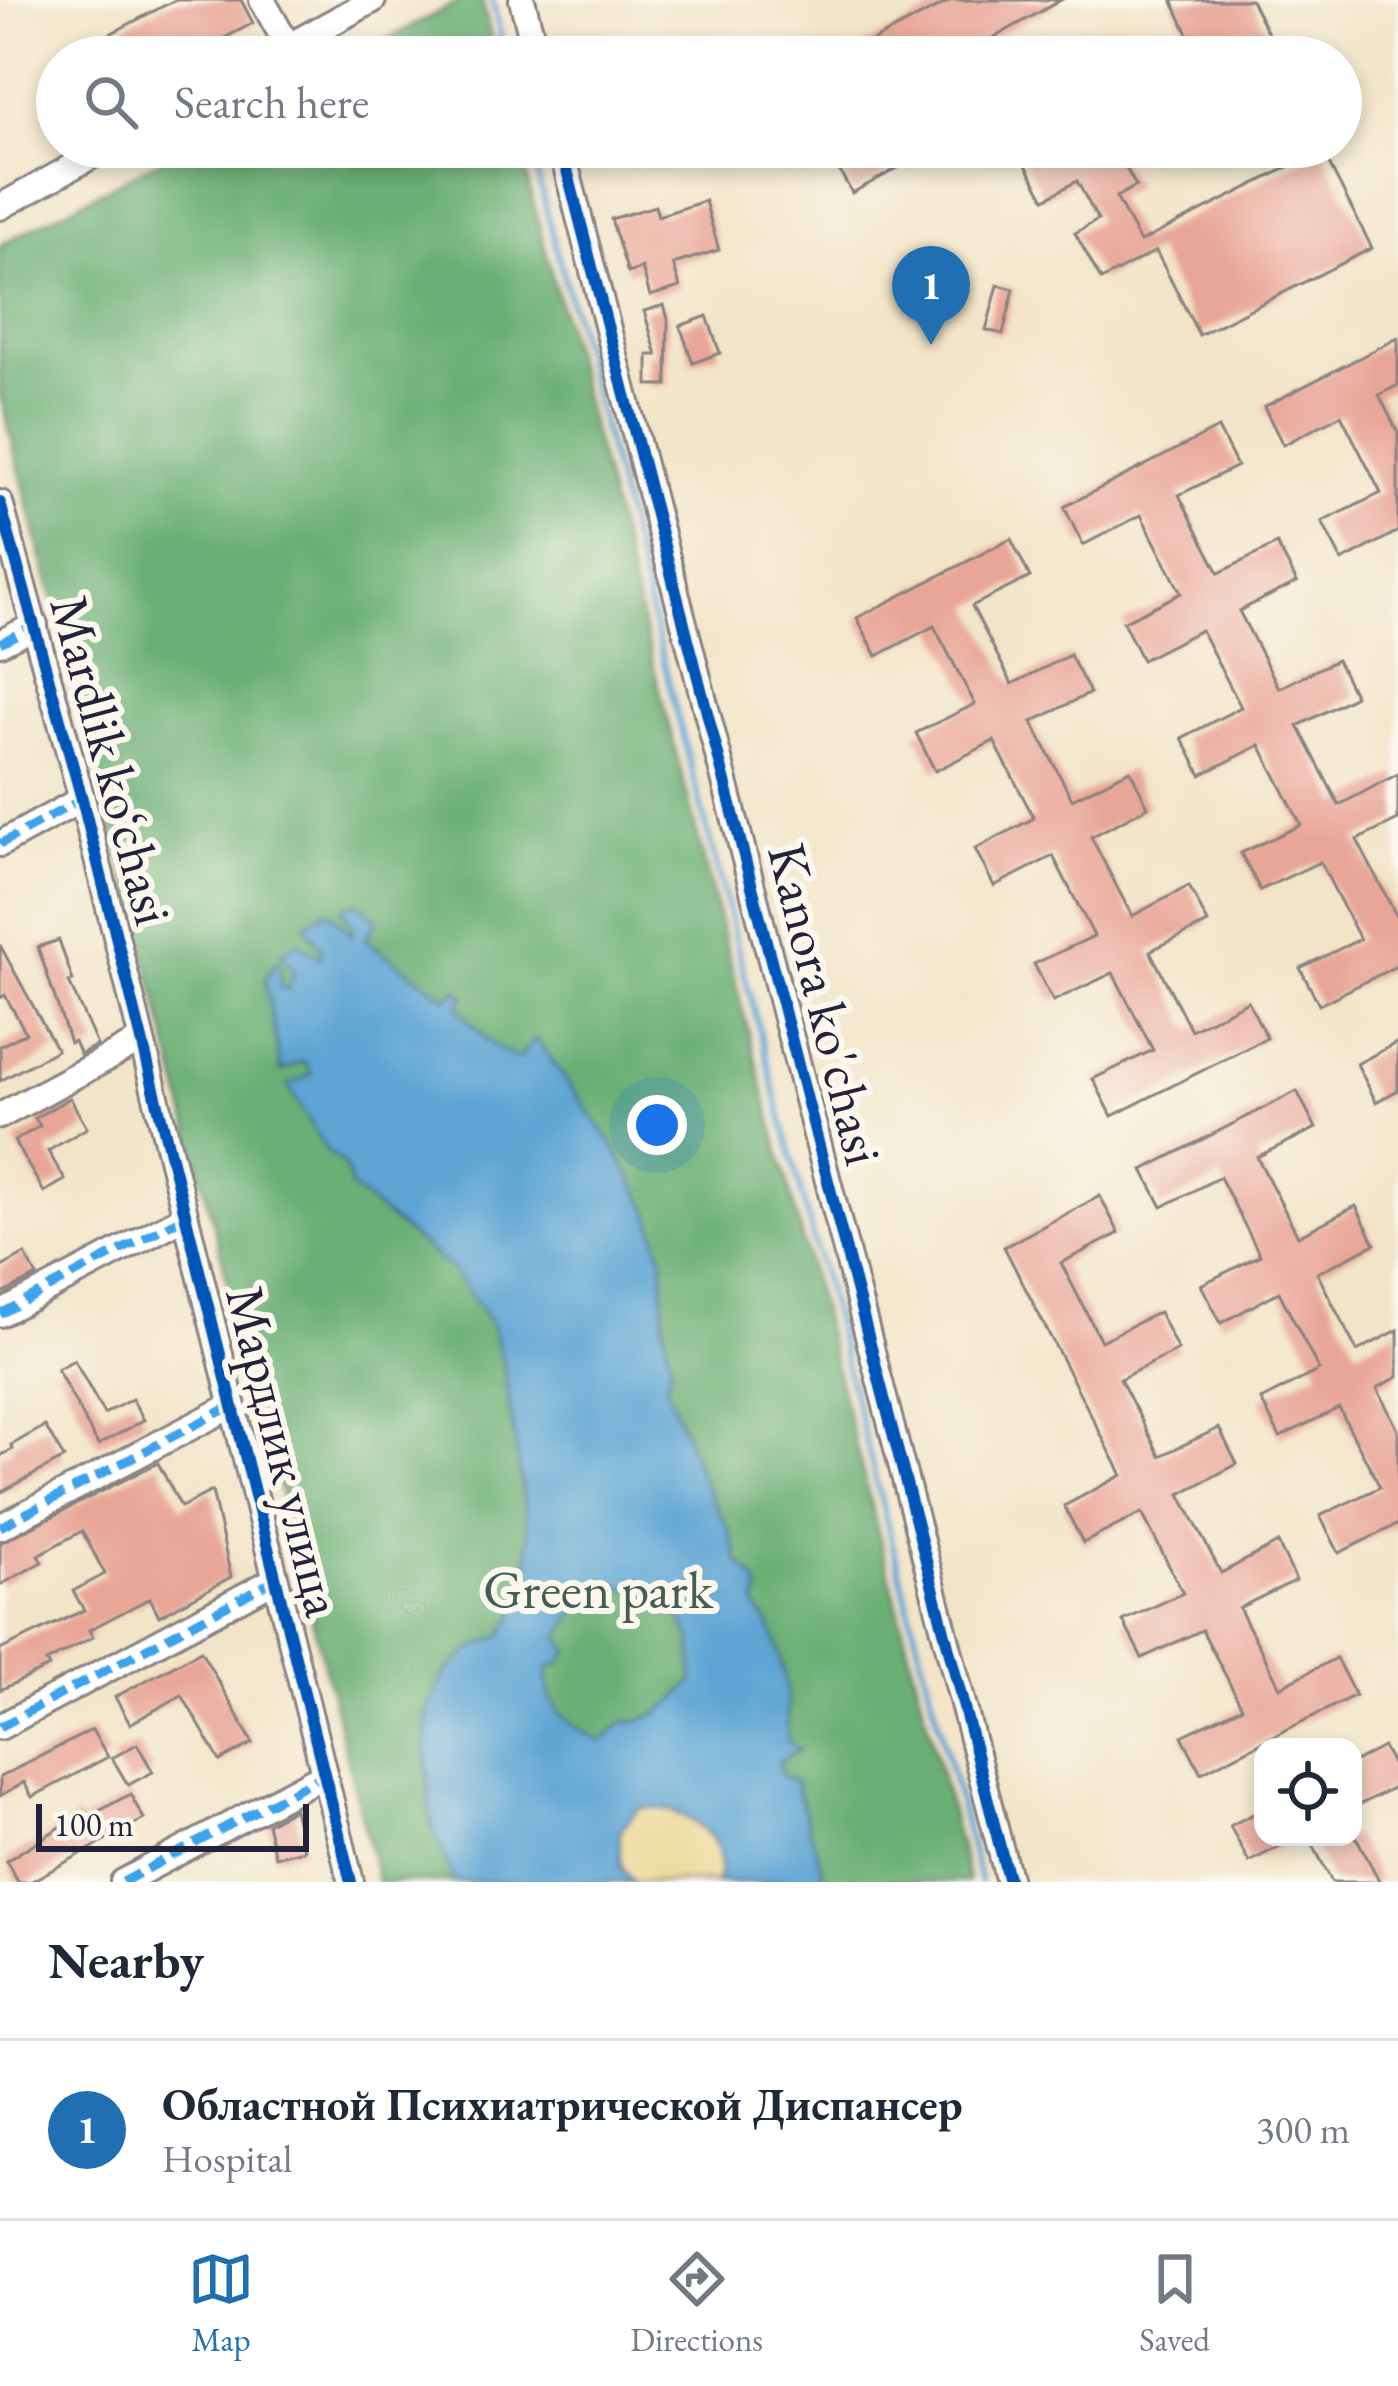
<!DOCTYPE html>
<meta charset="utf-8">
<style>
:root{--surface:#fff;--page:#f2f2f3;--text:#1f2937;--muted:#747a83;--line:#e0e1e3;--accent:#1f6fb2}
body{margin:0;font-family:"EB Garamond",serif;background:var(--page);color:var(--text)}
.controls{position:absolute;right:36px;bottom:36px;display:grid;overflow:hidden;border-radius:24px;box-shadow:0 6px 18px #0003}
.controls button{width:108px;height:108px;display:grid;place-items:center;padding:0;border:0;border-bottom:3px solid var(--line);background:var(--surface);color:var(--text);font:60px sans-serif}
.scale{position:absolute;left:36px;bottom:30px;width:273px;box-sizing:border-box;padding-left:12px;border:6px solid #22223b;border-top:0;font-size:33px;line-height:42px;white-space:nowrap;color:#22223b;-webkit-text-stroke:9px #fbf7ec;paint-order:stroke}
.you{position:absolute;left:657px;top:1125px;width:42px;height:42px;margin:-30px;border:9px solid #fff;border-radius:50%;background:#1a73e8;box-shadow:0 0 0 18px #1a73e833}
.badge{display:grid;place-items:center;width:78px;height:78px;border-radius:50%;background:var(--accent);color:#fff;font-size:39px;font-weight:700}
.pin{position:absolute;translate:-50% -99px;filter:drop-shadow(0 3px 6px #0008)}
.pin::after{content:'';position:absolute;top:63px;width:42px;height:36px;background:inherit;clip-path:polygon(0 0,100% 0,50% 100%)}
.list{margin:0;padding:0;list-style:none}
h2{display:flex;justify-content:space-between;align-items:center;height:156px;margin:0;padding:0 48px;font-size:51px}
h2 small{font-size:39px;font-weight:400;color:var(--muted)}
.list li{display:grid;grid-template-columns:78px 1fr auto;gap:36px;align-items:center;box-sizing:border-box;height:180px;padding:0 48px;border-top:3px solid var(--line)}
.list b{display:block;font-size:45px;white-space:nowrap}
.list p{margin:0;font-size:39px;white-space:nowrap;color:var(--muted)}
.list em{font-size:39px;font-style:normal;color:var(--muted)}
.icon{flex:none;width:66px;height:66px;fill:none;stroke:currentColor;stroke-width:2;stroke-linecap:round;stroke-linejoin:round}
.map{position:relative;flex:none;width:1398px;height:1882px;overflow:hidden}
.search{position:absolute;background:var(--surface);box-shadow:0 6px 18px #0003;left:36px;right:36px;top:36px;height:132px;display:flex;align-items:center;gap:30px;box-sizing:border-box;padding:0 42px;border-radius:66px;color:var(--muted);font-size:45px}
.sheet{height:336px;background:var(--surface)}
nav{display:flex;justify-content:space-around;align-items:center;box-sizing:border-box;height:168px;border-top:3px solid var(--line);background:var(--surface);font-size:33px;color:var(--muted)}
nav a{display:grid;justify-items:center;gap:6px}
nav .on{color:var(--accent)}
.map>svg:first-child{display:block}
</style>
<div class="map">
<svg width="1398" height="1882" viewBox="0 0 1398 1882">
<rect width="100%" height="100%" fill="#fbf7ec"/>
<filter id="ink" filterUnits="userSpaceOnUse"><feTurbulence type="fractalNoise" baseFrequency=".00833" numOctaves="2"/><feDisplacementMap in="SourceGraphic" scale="24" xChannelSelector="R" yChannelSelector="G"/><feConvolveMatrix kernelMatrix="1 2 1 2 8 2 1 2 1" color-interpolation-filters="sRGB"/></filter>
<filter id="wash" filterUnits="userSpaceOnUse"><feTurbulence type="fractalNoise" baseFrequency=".004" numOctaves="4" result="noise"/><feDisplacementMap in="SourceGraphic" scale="48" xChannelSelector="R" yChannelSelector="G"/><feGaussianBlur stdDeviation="2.7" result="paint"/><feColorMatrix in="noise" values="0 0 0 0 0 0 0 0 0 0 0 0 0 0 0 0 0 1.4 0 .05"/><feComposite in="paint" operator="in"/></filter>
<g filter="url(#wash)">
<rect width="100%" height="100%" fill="#f2e4c7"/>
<g fill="#6baf74" stroke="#466858" stroke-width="3">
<path d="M 461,0 L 482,0 L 496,57 L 354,57 Z"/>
<path d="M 185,147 L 519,147 L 969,1882 L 378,1882 L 167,1039 L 0,395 L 0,245 Z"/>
</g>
<path fill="#eeda9e" stroke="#887e6c" stroke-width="3" d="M 655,1806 C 691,1815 732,1838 717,1882 L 633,1882 C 619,1867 616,1851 620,1831 L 639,1808 Z"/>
<path fill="#5da5d4" stroke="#406488" stroke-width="3" fill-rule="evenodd" d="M 357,902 L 377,920 L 365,939 L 447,998 L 457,989 L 465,996 L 459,1004 L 460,1010 C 477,1029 494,1052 519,1058 L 536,1039 L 612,1143 L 649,1210 L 663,1259 L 664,1327 L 671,1364 L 666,1386 L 702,1480 L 729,1530 L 738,1561 L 755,1579 L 760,1591 C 749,1615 765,1611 772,1630 C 778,1649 786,1676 787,1696 C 788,1713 785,1726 789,1743 L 799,1750 L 779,1761 L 782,1776 L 795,1782 L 823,1873 L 817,1882 L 717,1882 C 734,1834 680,1803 639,1808 L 620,1831 L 620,1866 L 633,1882 L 454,1882 L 431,1824 L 426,1749 L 428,1710 L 446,1672 L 468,1652 L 502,1635 L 516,1612 L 529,1567 L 528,1529 L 503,1363 L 491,1324 L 453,1270 L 350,1187 C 348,1170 345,1162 328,1153 L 288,1085 L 312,1074 L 304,1061 L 281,1071 L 265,979 L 276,962 L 280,967 L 280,987 L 288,989 L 294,970 L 281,954 L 297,942 L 320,958 L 322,950 L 305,925 L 327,910 L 352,935 L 353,927 L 342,909 ZM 600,1586 L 623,1587 L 675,1609 L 693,1640 L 693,1682 C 671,1706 656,1721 623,1722 L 602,1742 C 569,1725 543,1709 548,1668 L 561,1663 L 569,1652 L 559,1636 L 577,1611 L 578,1592 Z"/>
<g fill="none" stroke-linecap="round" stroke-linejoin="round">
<g stroke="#5da5d4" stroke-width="6">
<path d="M 492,0 L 506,57"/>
<path d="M 530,147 L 980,1882"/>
</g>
</g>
<g id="blocks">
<g fill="#e9a697">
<path d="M 175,0 L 241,0 L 253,23 L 188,57 L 103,57 L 95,42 Z"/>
<path d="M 952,0 L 1061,0 L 959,57 L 841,57 Z"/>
<path d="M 1172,0 L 1251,0 L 1280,57 L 1199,57 Z"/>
<path d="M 826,147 L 936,147 L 852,193 Z"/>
<path d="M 1016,147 L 1114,147 L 1136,186 L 1116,197 L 1140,242 L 1322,150 L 1372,248 L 1199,335 L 1156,251 L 1101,280 L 1075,233 L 1098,220 L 1077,181 L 1045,199 Z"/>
<path d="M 705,201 L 719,250 L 673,264 L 680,287 L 650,296 L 642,268 L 628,273 L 611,219 L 655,206 L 658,216 Z"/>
<path d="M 998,285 L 1014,289 L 1003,334 L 986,330 Z"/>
<path d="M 664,305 L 668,319 L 667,385 L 648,385 L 648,355 L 657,355 L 644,311 Z"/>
<path d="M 707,316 L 720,353 L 693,363 L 680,326 Z"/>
<path d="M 1398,338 L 1398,385 L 1379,395 L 1398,433 L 1398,531 L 1342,561 L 1322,522 L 1381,493 L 1341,415 L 1283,445 L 1264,407 Z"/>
<path d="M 1218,428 L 1237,466 L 1179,495 L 1219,573 L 1277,544 L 1297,582 L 1239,611 L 1279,688 L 1337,660 L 1355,696 L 1298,726 L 1339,805 L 1398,774 L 1398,820 L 1357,840 L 1398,919 L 1398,965 L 1319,1005 L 1300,968 L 1360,939 L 1320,862 L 1260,890 L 1241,853 L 1301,825 L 1260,745 L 1201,775 L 1182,738 L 1241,707 L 1201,630 L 1142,660 L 1123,622 L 1181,593 L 1141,515 L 1083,545 L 1064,507 Z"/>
<path d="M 1011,539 L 1030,577 L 972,606 L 1012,684 L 1070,655 L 1090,693 L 1032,722 L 1072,799 L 1130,770 L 1148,807 L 1091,837 L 1132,916 L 1189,886 L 1208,923 L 1150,951 L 1191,1030 L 1248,1001 L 1267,1038 L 1112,1116 L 1093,1079 L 1153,1050 L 1113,973 L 1053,1001 L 1034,964 L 1094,936 L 1053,856 L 994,886 L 975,849 L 1034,818 L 994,741 L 935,771 L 916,733 L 975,704 L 934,626 L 877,656 L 857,618 Z"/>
<path d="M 59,940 L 73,981 L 69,982 L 97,1045 L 80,1054 L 74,1041 L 70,1043 L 38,947 Z"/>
<path d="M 0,945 L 57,1050 L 0,1081 L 0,1046 L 26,1033 L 5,995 L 0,998 Z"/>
<path d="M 1398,1042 L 1398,1090 L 1376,1102 L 1357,1064 Z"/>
<path d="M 1297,1091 L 1316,1128 L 1257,1157 L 1298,1236 L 1356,1206 L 1375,1244 L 1317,1273 L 1357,1351 L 1398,1330 L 1398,1377 L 1377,1388 L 1398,1430 L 1398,1524 L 1339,1553 L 1320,1516 L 1380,1487 L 1339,1408 L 1280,1437 L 1261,1400 L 1319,1370 L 1279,1292 L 1221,1323 L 1201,1285 L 1260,1255 L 1220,1177 L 1162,1207 L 1143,1170 Z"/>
<path d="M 70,1098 L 87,1128 L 48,1151 L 65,1180 L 44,1192 L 14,1141 L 40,1126 L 35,1118 Z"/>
<path d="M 1100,1196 L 1119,1233 L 1061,1263 L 1101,1341 L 1159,1312 L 1178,1350 L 1120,1379 L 1160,1456 L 1219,1428 L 1237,1464 L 1180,1494 L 1221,1573 L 1278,1543 L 1296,1580 L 1239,1608 L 1280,1687 L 1336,1658 L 1355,1695 L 1201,1773 L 1182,1736 L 1242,1707 L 1202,1630 L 1142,1658 L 1123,1621 L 1183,1593 L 1142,1513 L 1083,1543 L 1064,1506 L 1122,1475 L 1004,1247 Z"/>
<path d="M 25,1254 L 37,1276 L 0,1295 L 0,1268 Z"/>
<path d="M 74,1360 L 104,1414 L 132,1399 L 144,1420 L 98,1445 L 57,1369 Z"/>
<path d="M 45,1426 L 64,1458 L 0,1493 L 0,1456 L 13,1449 L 11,1445 Z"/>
<path d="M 158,1463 L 181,1507 L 212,1491 L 231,1577 L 159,1616 L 150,1598 L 89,1630 L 93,1637 L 46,1662 L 49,1667 L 0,1690 L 0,1650 L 84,1610 L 73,1591 L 105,1574 L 82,1531 L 38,1555 L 42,1562 L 0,1585 L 0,1543 Z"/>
<path d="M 201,1651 L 253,1743 L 220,1761 L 182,1695 L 130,1724 L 115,1697 Z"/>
<path d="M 92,1730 L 108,1757 L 32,1797 L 24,1782 L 0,1796 L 0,1777 Z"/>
<path d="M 137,1744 L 153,1772 L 128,1785 L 112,1758 Z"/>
<path d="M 1383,1747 L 1398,1775 L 1398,1785 L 1353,1808 L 1353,1763 Z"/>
<path d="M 130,1794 L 144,1819 L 30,1882 L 18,1882 L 6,1861 L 78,1816 L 81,1821 Z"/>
<path d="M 294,1809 L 304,1850 L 275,1857 L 267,1824 Z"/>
<path d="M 1263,1809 L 1263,1837 L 1298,1837 L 1249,1862 L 1230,1826 Z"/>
<path d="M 1309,1837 L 1356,1837 L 1380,1882 L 1332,1882 Z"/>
</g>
</g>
</g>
<g filter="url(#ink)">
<use href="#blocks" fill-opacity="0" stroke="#8a8381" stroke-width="3"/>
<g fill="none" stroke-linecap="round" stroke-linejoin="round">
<g stroke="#8a8381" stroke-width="30">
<g id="minor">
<path d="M 262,0 L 288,46"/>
<path d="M 522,0 L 537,57"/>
<path d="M 269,57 L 373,0"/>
<path d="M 561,147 L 1009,1882"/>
<path d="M 0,207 L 108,147"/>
<path d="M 0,503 L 82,799 L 351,1882"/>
<path d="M 0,643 L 35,625"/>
<path d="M 0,844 L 82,799"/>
<path d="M 0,1116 L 141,1040"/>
<path d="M 0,1314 L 184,1217"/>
<path d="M 0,1527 L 231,1406"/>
<path d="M 0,1727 L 274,1580"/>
<path d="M 123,1882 L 323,1775"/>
</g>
</g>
<use href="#minor" stroke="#fff" stroke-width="24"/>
<g stroke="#3ea2ec" stroke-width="9" stroke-dasharray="18 9" stroke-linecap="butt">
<path d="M 0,643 L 35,625"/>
<path d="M 0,844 L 82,799"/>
<path d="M 0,1314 L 184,1217"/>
<path d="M 0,1527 L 231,1406"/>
<path d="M 0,1727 L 274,1580"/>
<path d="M 123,1882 L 323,1775"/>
</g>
<g stroke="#fbf7ec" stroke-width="20">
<g id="cycleway">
<path d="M 561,147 L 1009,1882"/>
<path d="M 0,503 L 82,799 L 351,1882"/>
</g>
</g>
<use href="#cycleway" stroke="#0057b8" stroke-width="12"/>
</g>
</g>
<g text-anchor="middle" stroke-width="12" stroke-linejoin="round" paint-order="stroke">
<g font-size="54" fill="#22223b" stroke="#fbf7ec">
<text transform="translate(112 760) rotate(75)" y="19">Mardlik ko‘chasi</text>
<text transform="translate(826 1004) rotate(76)" y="19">Kanora ko'chasi</text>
<text transform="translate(285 1451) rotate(76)" y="19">Мардлик улица</text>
</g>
<g font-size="54" fill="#445d56" stroke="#fbf7ec">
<text x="598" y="1608">Green park</text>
</g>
</g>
</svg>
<div class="controls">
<button><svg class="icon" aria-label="locate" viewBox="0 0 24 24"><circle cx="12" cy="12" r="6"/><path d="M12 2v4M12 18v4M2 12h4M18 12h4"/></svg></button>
</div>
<div class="scale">100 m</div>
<div class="you"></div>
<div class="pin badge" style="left:931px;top:345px">1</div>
<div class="search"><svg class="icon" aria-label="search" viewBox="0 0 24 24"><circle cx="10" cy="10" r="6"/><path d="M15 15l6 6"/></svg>Search here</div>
</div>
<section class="sheet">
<h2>Nearby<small></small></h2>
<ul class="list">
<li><span class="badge">1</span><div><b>Областной Психиатрической Диспансер</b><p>Hospital</p></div><em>300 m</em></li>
</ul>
</section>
<nav>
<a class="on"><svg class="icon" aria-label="map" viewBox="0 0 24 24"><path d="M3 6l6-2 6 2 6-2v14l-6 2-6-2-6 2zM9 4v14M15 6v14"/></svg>Map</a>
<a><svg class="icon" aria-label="directions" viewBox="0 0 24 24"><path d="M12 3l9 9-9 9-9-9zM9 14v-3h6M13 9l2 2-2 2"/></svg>Directions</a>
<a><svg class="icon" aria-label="saved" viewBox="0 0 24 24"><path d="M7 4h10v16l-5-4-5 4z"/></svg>Saved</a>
</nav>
